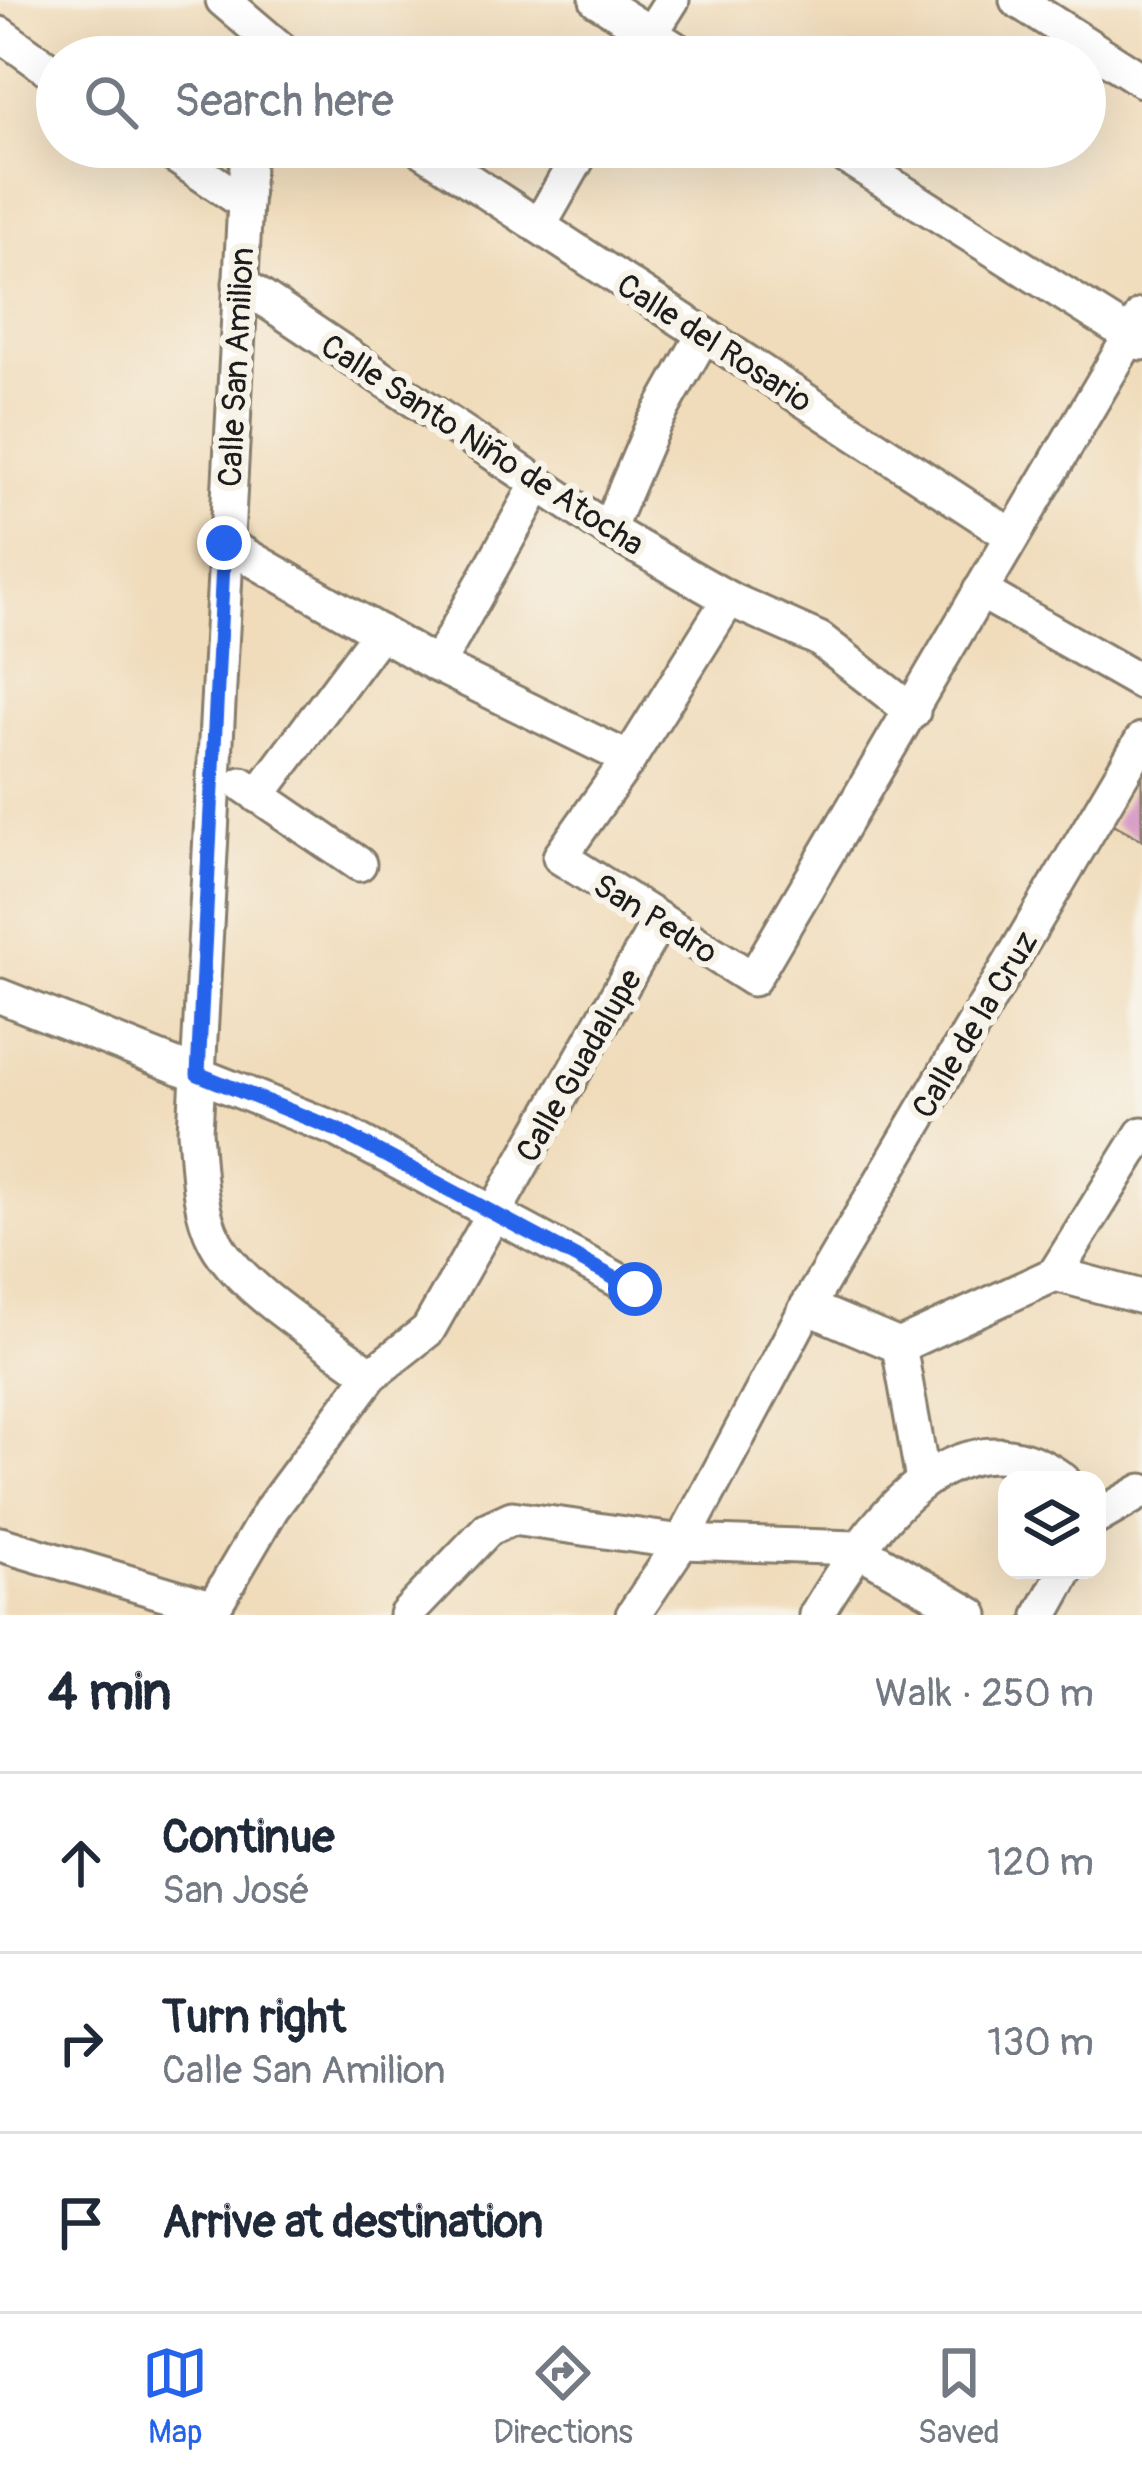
<!DOCTYPE html>
<meta charset="utf-8">
<style>
:root{--surface:#fff;--page:#f6f6f7;--text:#1f2937;--muted:#747a83;--line:#e0e1e3;--accent:#2563eb}
body{margin:0;font-family:Pangolin,sans-serif;background:var(--page);color:var(--text)}
.controls{position:absolute;right:36px;bottom:36px;display:grid;overflow:hidden;border-radius:24px;box-shadow:0 12px 48px #0002}
.controls button{width:108px;height:108px;display:grid;place-items:center;padding:0;border:0;border-bottom:3px solid var(--line);background:var(--surface);color:var(--text);font:60px sans-serif}
.stop{position:absolute;width:36px;height:36px;margin:-27px;border:9px solid #2563eb;border-radius:50%;background:#fff}
.stop.end{background:#2563eb;border-color:#fff;box-shadow:0 3px 12px #0008}
.list{margin:0;padding:0;list-style:none}
h2{display:flex;justify-content:space-between;align-items:center;height:156px;margin:0;padding:0 48px;font-size:51px}
h2 small{font-size:39px;font-weight:400;color:var(--muted)}
.list li{display:grid;grid-template-columns:78px 1fr auto;gap:36px;align-items:center;box-sizing:border-box;height:180px;padding:0 48px;border-top:3px solid var(--line)}
.list b{display:block;font-size:45px;white-space:nowrap}
.list p{margin:0;font-size:39px;white-space:nowrap;color:var(--muted)}
.list em{font-size:39px;font-style:normal;color:var(--muted)}
.icon{flex:none;width:66px;height:66px;fill:none;stroke:currentColor;stroke-width:2;stroke-linecap:round;stroke-linejoin:round}
.map{position:relative;flex:none;width:1142px;height:1615px;overflow:hidden}
.search{position:absolute;background:var(--surface);box-shadow:0 12px 48px #0002;left:36px;right:36px;top:36px;height:132px;display:flex;align-items:center;gap:30px;box-sizing:border-box;padding:0 42px;border-radius:66px;color:var(--muted);font-size:45px}
.sheet{height:696px;background:var(--surface)}
nav{display:flex;justify-content:space-around;align-items:center;box-sizing:border-box;height:168px;border-top:3px solid var(--line);background:var(--surface);font-size:33px;color:var(--muted)}
nav a{display:grid;justify-items:center;gap:6px}
nav .on{color:var(--accent)}
.map>svg:first-child{display:block}
</style>
<div class="map">
<svg width="1142" height="1615" viewBox="0 0 1142 1615">
<rect width="100%" height="100%" fill="#f7f3e8"/>
<filter id="ink" filterUnits="userSpaceOnUse"><feTurbulence type="fractalNoise" baseFrequency=".00833" numOctaves="2"/><feDisplacementMap in="SourceGraphic" scale="24" xChannelSelector="R" yChannelSelector="G"/><feConvolveMatrix kernelMatrix="1 2 1 2 8 2 1 2 1" color-interpolation-filters="sRGB"/></filter>
<filter id="wash" filterUnits="userSpaceOnUse"><feTurbulence type="fractalNoise" baseFrequency=".004" numOctaves="4" result="noise"/><feDisplacementMap in="SourceGraphic" scale="48" xChannelSelector="R" yChannelSelector="G"/><feGaussianBlur stdDeviation="2.7" result="paint"/><feColorMatrix in="noise" values="0 0 0 0 0 0 0 0 0 0 0 0 0 0 0 0 0 1.4 0 .05"/><feComposite in="paint" operator="in"/></filter>
<g filter="url(#wash)">
<rect width="100%" height="100%" fill="#f0dbba"/>
<g id="blocks">
<path fill="#d9a0c7" d="M 1142,758 L 1142,840 L 1113,824 L 1139,779 L 1132,775 Z"/>
</g>
</g>
<g filter="url(#ink)">
<use href="#blocks" fill-opacity="0" stroke="#867c6b" stroke-width="3"/>
<g fill="none" stroke-linecap="round" stroke-linejoin="round">
<g stroke="#867c6b" stroke-width="39">
<g id="minor">
<path d="M 223,0 L 290,57"/>
<path d="M 597,0 L 688,57"/>
<path d="M 1017,0 L 1142,80"/>
<path d="M 0,34 L 57,75"/>
<path d="M 636,57 L 672,0"/>
<path d="M 162,147 L 245,203"/>
<path d="M 248,147 L 195,1131 C 198,1167 198,1209 215,1241 C 242,1292 325,1339 371,1375"/>
<path d="M 418,147 L 1012,536"/>
<path d="M 831,147 L 1142,343"/>
<path d="M 539,226 L 584,147"/>
<path d="M 240,283 L 608,530 L 729,599 L 819,639 L 913,712"/>
<path d="M 608,530 L 653,425 L 704,334"/>
<path d="M 224,543 L 437,665 L 629,759 L 729,599"/>
<path d="M 980,591 L 1142,683"/>
<path d="M 437,665 L 538,484"/>
<path d="M 629,759 L 560,857 L 753,979 L 1142,316"/>
<path d="M 242,784 L 359,864"/>
<path d="M 258,796 L 380,632"/>
<path d="M 0,996 L 340,1131 L 635,1289"/>
<path d="M 1055,1274 L 1142,1134"/>
<path d="M 807,1307 L 899,1346 L 1055,1274 L 1142,1297"/>
<path d="M 899,1346 L 923,1480"/>
<path d="M 1097,1517 L 1142,1491"/>
<path d="M 0,1544 L 214,1608"/>
<path d="M 209,1615 L 272,1508 L 371,1375 L 428,1330 L 658,923"/>
<path d="M 406,1615 L 488,1529 L 512,1518 L 682,1542 L 856,1548 L 972,1615"/>
<path d="M 633,1615 L 682,1542 L 807,1307 L 1142,740"/>
<path d="M 816,1615 C 864,1534 955,1399 1063,1480"/>
<path d="M 1041,1615 L 1066,1570"/>
</g>
</g>
<use href="#minor" stroke="#fff" stroke-width="33"/>
</g>
</g>
<g fill="none" stroke-linecap="round" stroke-linejoin="round" filter="url(#ink)">
<path stroke="#2563eb" stroke-width="15" d="M 224,543 L 198,1074 L 340,1131 L 635,1289"/>
</g>
<g text-anchor="middle" stroke-width="12" stroke-linejoin="round" paint-order="stroke">
<g font-size="33" fill="#1c1c1c" stroke="#f7f3e8">
<text transform="translate(715 342) rotate(33)" y="12">Calle del Rosario</text>
<text transform="translate(235 367) rotate(-87)" y="12">Calle San Amilion</text>
<text transform="translate(483 444) rotate(33)" y="12">Calle Santo Niño de Atocha</text>
<text transform="translate(656 918) rotate(32)" y="12">San Pedro</text>
<text transform="translate(974 1024) rotate(-59)" y="12">Calle de la Cruz</text>
<text transform="translate(578 1065) rotate(-60)" y="12">Calle Guadalupe</text>
</g>
</g>
</svg>
<div class="controls">
<button><svg class="icon" aria-label="layers" viewBox="0 0 24 24"><path d="M12 4l9 5-9 5-9-5zM3 14l9 5 9-5"/></svg></button>
</div>
<div class="stop" style="left:635px;top:1289px"></div>
<div class="stop end" style="left:224px;top:543px"></div>
<div class="search"><svg class="icon" aria-label="search" viewBox="0 0 24 24"><circle cx="10" cy="10" r="6"/><path d="M15 15l6 6"/></svg>Search here</div>
</div>
<section class="sheet">
<h2>4 min<small>Walk · 250 m</small></h2>
<ul class="list">
<li><svg class="icon" aria-label="ahead" viewBox="0 0 24 24"><path d="M12 20V5M6 11l6-6 6 6"/></svg><div><b>Continue</b><p>San José</p></div><em>120 m</em></li>
<li><svg class="icon" aria-label="right" viewBox="0 0 24 24"><path d="M7 20v-9h11M14 6l5 5-5 5"/></svg><div><b>Turn right</b><p>Calle San Amilion</p></div><em>130 m</em></li>
<li><svg class="icon" aria-label="arrive" viewBox="0 0 24 24"><path d="M6 21V4h12l-3 4 3 4H6"/></svg><div><b>Arrive at destination</b></div></li>
</ul>
</section>
<nav>
<a class="on"><svg class="icon" aria-label="map" viewBox="0 0 24 24"><path d="M3 6l6-2 6 2 6-2v14l-6 2-6-2-6 2zM9 4v14M15 6v14"/></svg>Map</a>
<a><svg class="icon" aria-label="directions" viewBox="0 0 24 24"><path d="M12 3l9 9-9 9-9-9zM9 14v-3h6M13 9l2 2-2 2"/></svg>Directions</a>
<a><svg class="icon" aria-label="saved" viewBox="0 0 24 24"><path d="M7 4h10v16l-5-4-5 4z"/></svg>Saved</a>
</nav>
